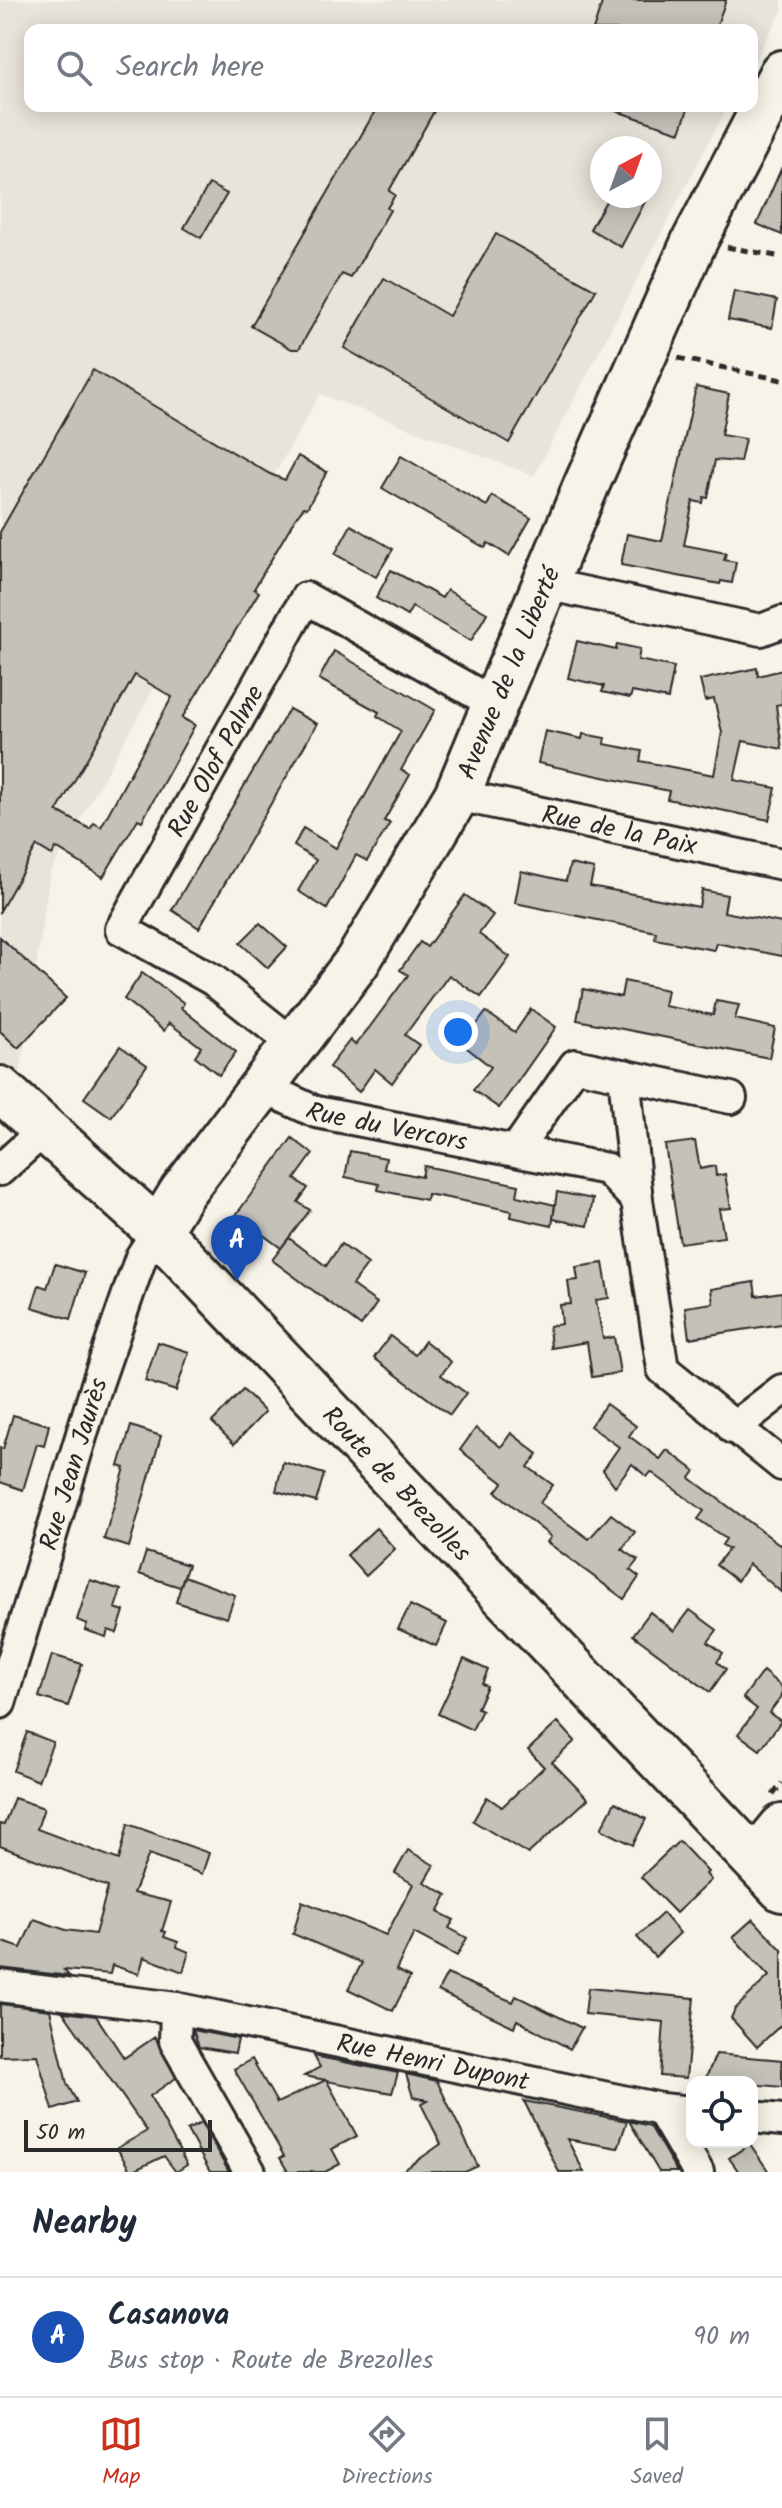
<!DOCTYPE html>
<meta charset="utf-8">
<style>
:root{--surface:#fff;--page:#f6f6f7;--text:#1f2937;--muted:#747a83;--line:#e0e1e3;--accent:#c8321e}
body{margin:0;font-family:Kalam,sans-serif;background:var(--page);color:var(--text)}
.controls{position:absolute;right:24px;bottom:24px;display:grid;overflow:hidden;border-radius:16px;box-shadow:0 4px 20px #0003}
.controls button{width:72px;height:72px;display:grid;place-items:center;padding:0;border:0;border-bottom:2px solid var(--line);background:var(--surface);color:var(--text);font:40px sans-serif}
.compass{position:absolute;left:590px;top:136px;width:72px;height:72px;border-radius:50%;background:var(--surface);box-shadow:0 4px 20px #0003;rotate:41deg}
.scale{position:absolute;left:24px;bottom:20px;width:188px;box-sizing:border-box;padding-left:8px;border:4px solid #2b2b2b;border-top:0;font-size:22px;line-height:28px;white-space:nowrap;color:#2b2b2b;-webkit-text-stroke:6px #f7f3e8;paint-order:stroke}
.you{position:absolute;left:458px;top:1032px;width:28px;height:28px;margin:-20px;border:6px solid #fff;border-radius:50%;background:#1a73e8;box-shadow:0 0 0 12px #1a73e833}
.badge{display:grid;place-items:center;width:52px;height:52px;border-radius:50%;background:var(--accent);color:#fff;font-size:26px;font-weight:700}
.pin{position:absolute;translate:-50% -66px;filter:drop-shadow(0 2px 4px #0008)}
.pin::after{content:'';position:absolute;top:42px;width:28px;height:24px;background:inherit;clip-path:polygon(0 0,100% 0,50% 100%)}
.list{margin:0;padding:0;list-style:none}
h2{display:flex;justify-content:space-between;align-items:center;height:104px;margin:0;padding:0 32px;font-size:34px}
h2 small{font-size:26px;font-weight:400;color:var(--muted)}
.list li{display:grid;grid-template-columns:52px 1fr auto;gap:24px;align-items:center;box-sizing:border-box;height:120px;padding:0 32px;border-top:2px solid var(--line)}
.list b{display:block;font-size:30px;white-space:nowrap}
.list p{margin:0;font-size:26px;white-space:nowrap;color:var(--muted)}
.list em{font-size:26px;font-style:normal;color:var(--muted)}
.icon{flex:none;width:44px;height:44px;fill:none;stroke:currentColor;stroke-width:2;stroke-linecap:round;stroke-linejoin:round}
.map{position:relative;flex:none;width:782px;height:2172px;overflow:hidden}
.search{position:absolute;background:var(--surface);box-shadow:0 4px 20px #0003;left:24px;right:24px;top:24px;height:88px;display:flex;align-items:center;gap:20px;box-sizing:border-box;padding:0 28px;border-radius:16px;color:var(--muted);font-size:30px}
.sheet{height:224px;background:var(--surface)}
nav{display:flex;justify-content:space-around;align-items:center;box-sizing:border-box;height:112px;border-top:2px solid var(--line);background:var(--surface);font-size:22px;color:var(--muted)}
nav a{display:grid;justify-items:center;gap:4px}
nav .on{color:var(--accent)}
.map>svg:first-child{display:block}
</style>
<div class="map">
<svg width="782" height="2172" viewBox="0 0 782 2172">
<rect width="100%" height="100%" fill="#f7f3e8"/>
<filter id="ink" filterUnits="userSpaceOnUse"><feTurbulence type="fractalNoise" baseFrequency=".0125" numOctaves="2"/><feDisplacementMap in="SourceGraphic" scale="16" xChannelSelector="R" yChannelSelector="G"/><feConvolveMatrix kernelMatrix="1 2 1 2 8 2 1 2 1" color-interpolation-filters="sRGB"/></filter>
<g filter="url(#ink)">
<path fill="#e8e4da" fill-rule="evenodd" d="M 0,0 L 782,0 L 782,11 L 752,64 L 752,30 L 30,30 L 30,106 L 728,106 L 534,476 L 320,394 L 50,873 L 19,1083 L 0,1066 ZM 602,148 L 650,148 L 650,196 L 602,196 Z"/>
<g fill="#c4c1b9" stroke="#2b2b2b" stroke-width="2" fill-rule="evenodd">
<path d="M 603,0 L 726,0 L 715,30 L 593,30 Z"/>
<path d="M 378,106 L 437,106 L 389,191 L 395,195 L 387,208 L 390,210 L 351,278 L 342,274 L 299,349 L 292,349 L 251,326 Z"/>
<path d="M 614,106 L 689,106 L 680,132 L 613,110 Z"/>
<path d="M 782,167 L 782,235 L 757,224 Z"/>
<path d="M 209,184 L 227,194 L 201,238 L 184,228 Z"/>
<path d="M 609,196 L 648,196 L 621,247 L 590,229 Z"/>
<path d="M 496,234 L 596,290 L 509,443 L 344,348 L 384,278 L 449,316 Z"/>
<path d="M 734,291 L 777,300 L 772,328 L 728,320 Z"/>
<path d="M 93,370 L 270,474 L 285,480 L 298,456 L 327,472 L 307,508 L 304,507 L 296,517 L 254,589 L 259,592 L 182,718 L 195,725 L 142,821 L 138,819 L 103,877 L 56,848 L 52,855 L 37,846 L 0,911 L 0,532 ZM 135,675 L 172,697 L 101,827 L 94,823 L 90,829 L 57,811 Z"/>
<path d="M 696,387 L 729,394 L 721,435 L 745,439 L 740,462 L 715,460 L 708,498 L 704,497 L 703,503 L 693,501 L 684,545 L 726,553 L 724,560 L 736,562 L 732,583 L 721,581 L 720,584 L 621,565 L 627,534 L 662,541 Z"/>
<path d="M 401,456 L 487,506 L 492,496 L 531,518 L 509,556 L 488,543 L 485,548 L 382,488 Z"/>
<path d="M 351,525 L 393,549 L 376,577 L 335,554 Z"/>
<path d="M 391,570 L 442,598 L 447,590 L 487,613 L 471,641 L 412,607 L 407,616 L 376,598 Z"/>
<path d="M 577,641 L 616,650 L 617,644 L 640,649 L 638,660 L 674,667 L 668,699 L 632,692 L 630,698 L 602,692 L 604,686 L 568,678 Z"/>
<path d="M 334,651 L 435,710 L 401,770 L 410,775 L 384,821 L 390,823 L 367,861 L 356,855 L 327,909 L 298,891 L 316,860 L 294,846 L 303,828 L 336,848 L 401,731 L 377,716 L 379,712 L 319,679 Z"/>
<path d="M 757,668 L 758,676 L 782,670 L 782,704 L 776,705 L 782,749 L 743,741 L 734,780 L 776,788 L 769,820 L 667,799 L 669,791 L 538,763 L 545,731 L 582,739 L 583,734 L 605,738 L 604,744 L 642,751 L 640,761 L 714,775 L 722,732 L 714,699 L 705,701 L 700,680 Z"/>
<path d="M 289,709 L 317,724 L 199,928 L 172,910 Z"/>
<path d="M 570,864 L 594,869 L 590,886 L 654,898 L 699,907 L 702,890 L 727,895 L 724,912 L 782,923 L 782,956 L 716,943 L 714,950 L 655,939 L 656,932 L 515,903 L 521,871 L 566,881 Z"/>
<path d="M 465,895 L 493,915 L 479,934 L 510,957 L 481,997 L 449,975 L 405,1035 L 419,1045 L 392,1083 L 375,1069 L 359,1092 L 329,1067 L 350,1040 L 355,1045 L 369,1028 L 408,975 L 400,970 L 420,942 L 427,947 Z"/>
<path d="M 260,923 L 287,947 L 268,968 L 240,943 Z"/>
<path d="M 0,937 L 66,998 L 18,1048 L 0,1031 Z"/>
<path d="M 142,973 L 184,1003 L 181,1008 L 236,1052 L 219,1075 L 195,1056 L 201,1047 L 169,1023 L 164,1031 L 124,999 Z"/>
<path d="M 624,981 L 667,990 L 664,1006 L 713,1015 L 716,1001 L 739,1005 L 735,1019 L 775,1028 L 769,1058 L 577,1020 L 583,989 L 621,997 Z"/>
<path d="M 531,1009 L 556,1027 L 499,1108 L 473,1090 L 491,1067 L 462,1044 L 486,1012 L 515,1032 Z"/>
<path d="M 120,1046 L 147,1065 L 111,1117 L 84,1098 Z"/>
<path d="M 292,1138 L 313,1154 L 295,1179 L 308,1188 L 298,1202 L 310,1210 L 281,1248 L 236,1215 Z"/>
<path d="M 695,1141 L 700,1169 L 715,1166 L 716,1176 L 725,1174 L 731,1208 L 719,1209 L 724,1237 L 680,1243 L 665,1145 Z"/>
<path d="M 350,1151 L 386,1158 L 384,1169 L 422,1177 L 424,1166 L 519,1185 L 517,1196 L 555,1205 L 552,1226 L 511,1217 L 512,1211 L 479,1204 L 427,1194 L 426,1200 L 378,1190 L 379,1184 L 345,1177 Z"/>
<path d="M 557,1192 L 593,1199 L 588,1226 L 553,1219 Z"/>
<path d="M 289,1238 L 326,1266 L 341,1244 L 368,1264 L 352,1285 L 377,1303 L 361,1326 L 272,1260 Z"/>
<path d="M 603,1263 L 609,1298 L 596,1300 L 603,1339 L 614,1337 L 620,1373 L 592,1377 L 587,1342 L 551,1348 L 549,1326 L 562,1324 L 560,1305 L 571,1304 L 568,1281 L 578,1280 L 576,1267 Z"/>
<path d="M 55,1264 L 85,1273 L 71,1319 L 32,1307 L 39,1285 L 47,1288 Z"/>
<path d="M 754,1282 L 756,1296 L 782,1292 L 782,1324 L 689,1338 L 685,1307 L 713,1303 L 711,1289 Z"/>
<path d="M 390,1336 L 415,1355 L 425,1341 L 451,1362 L 441,1375 L 466,1393 L 450,1415 L 374,1358 Z"/>
<path d="M 158,1342 L 189,1352 L 176,1391 L 145,1381 Z"/>
<path d="M 243,1390 L 265,1412 L 234,1444 L 212,1422 Z"/>
<path d="M 606,1404 L 636,1426 L 629,1436 L 660,1459 L 667,1450 L 695,1471 L 690,1478 L 782,1546 L 782,1593 L 749,1564 L 737,1581 L 716,1565 L 729,1549 L 722,1545 L 726,1539 L 698,1519 L 704,1511 L 651,1472 L 647,1477 L 632,1464 L 615,1486 L 603,1470 L 619,1447 L 590,1426 Z"/>
<path d="M 13,1415 L 49,1425 L 44,1446 L 37,1444 L 23,1490 L 0,1482 L 0,1448 L 3,1449 Z"/>
<path d="M 131,1426 L 161,1436 L 129,1547 L 104,1539 L 125,1468 L 119,1466 Z"/>
<path d="M 476,1428 L 501,1447 L 511,1433 L 538,1454 L 528,1467 L 553,1485 L 540,1503 L 589,1539 L 611,1514 L 635,1532 L 622,1549 L 638,1560 L 630,1570 L 639,1577 L 624,1599 L 547,1542 L 551,1537 L 496,1492 L 503,1483 L 460,1450 Z"/>
<path d="M 283,1462 L 324,1474 L 316,1502 L 276,1491 Z"/>
<path d="M 376,1528 L 395,1549 L 366,1576 L 347,1555 Z"/>
<path d="M 146,1552 L 188,1565 L 180,1587 L 139,1574 Z"/>
<path d="M 184,1576 L 235,1595 L 227,1618 L 176,1602 Z"/>
<path d="M 90,1580 L 121,1590 L 115,1608 L 124,1611 L 117,1633 L 108,1630 L 106,1637 L 85,1630 L 87,1624 L 77,1620 Z"/>
<path d="M 410,1605 L 447,1623 L 436,1646 L 398,1629 Z"/>
<path d="M 690,1610 L 717,1630 L 708,1642 L 723,1653 L 717,1662 L 726,1669 L 710,1692 L 633,1635 L 650,1612 L 674,1631 Z"/>
<path d="M 52,1655 L 82,1664 L 68,1706 L 39,1697 Z"/>
<path d="M 464,1659 L 488,1670 L 482,1684 L 487,1686 L 477,1708 L 482,1710 L 472,1730 L 438,1714 Z"/>
<path d="M 763,1671 L 782,1687 L 782,1696 L 769,1713 L 781,1721 L 760,1750 L 738,1734 L 757,1709 L 743,1698 Z"/>
<path d="M 558,1722 L 575,1741 L 552,1762 L 588,1799 L 528,1854 L 473,1821 L 487,1797 L 502,1807 L 544,1767 L 528,1750 Z"/>
<path d="M 27,1732 L 53,1742 L 38,1781 L 13,1771 Z"/>
<path d="M 14,1798 L 44,1808 L 37,1829 L 119,1860 L 128,1824 L 209,1853 L 202,1874 L 149,1854 L 133,1893 L 171,1902 L 162,1931 L 166,1932 L 164,1937 L 178,1942 L 177,1947 L 189,1952 L 183,1972 L 144,1957 L 139,1974 L 112,1965 L 110,1974 L 64,1970 L 69,1976 L 0,1968 L 0,1941 L 21,1948 L 34,1919 L 66,1930 L 95,1934 L 108,1887 L 0,1846 L 0,1824 L 4,1825 Z"/>
<path d="M 615,1802 L 646,1819 L 633,1845 L 601,1829 Z"/>
<path d="M 679,1841 L 708,1872 L 706,1874 L 711,1880 L 676,1913 L 641,1877 Z"/>
<path d="M 408,1850 L 434,1865 L 424,1882 L 447,1895 L 438,1912 L 454,1920 L 449,1928 L 467,1938 L 457,1956 L 414,1933 L 396,1970 L 410,1977 L 393,2011 L 348,1989 L 362,1963 L 293,1934 L 302,1901 L 386,1935 L 413,1884 L 395,1873 Z"/>
<path d="M 663,1913 L 680,1933 L 655,1957 L 637,1937 Z"/>
<path d="M 753,1919 L 782,1950 L 782,2024 L 757,2047 L 731,2018 L 735,2009 L 769,1976 L 733,1937 Z"/>
<path d="M 447,1974 L 513,2002 L 516,1996 L 582,2028 L 570,2049 L 517,2020 L 514,2027 L 438,1991 Z"/>
<path d="M 588,1988 L 694,1998 L 686,2078 L 660,2076 L 664,2022 L 585,2014 Z"/>
<path d="M 0,2004 L 50,2010 L 67,2084 L 77,2102 L 53,2110 L 37,2055 L 0,2056 Z"/>
<path d="M 63,2012 L 96,2016 L 124,2058 L 155,2037 L 176,2078 L 150,2096 L 187,2165 L 176,2172 L 164,2156 L 131,2172 L 117,2148 L 147,2131 Z"/>
<path d="M 193,2030 L 238,2039 L 235,2053 L 199,2047 Z"/>
<path d="M 716,2054 L 782,2060 L 782,2087 L 705,2080 Z"/>
<path d="M 314,2056 L 398,2073 L 392,2093 L 327,2081 L 357,2136 L 332,2149 L 340,2164 L 325,2172 L 288,2172 L 280,2158 L 284,2156 L 234,2069 L 252,2059 L 277,2103 L 326,2080 L 304,2076 L 320,2067 Z"/>
<path d="M 406,2074 L 437,2081 L 478,2166 L 465,2172 L 401,2172 L 441,2144 L 421,2104 L 428,2100 L 413,2097 Z"/>
<path d="M 524,2101 L 627,2121 L 618,2148 L 567,2139 L 584,2172 L 559,2172 Z"/>
<path d="M 629,2121 L 650,2126 L 677,2172 L 659,2172 Z"/>
<path d="M 201,2123 L 229,2172 L 210,2172 L 187,2130 Z"/>
<path d="M 750,2144 L 769,2172 L 739,2172 L 729,2158 Z"/>
</g>
<g fill="none" stroke-linecap="round" stroke-linejoin="round">
<g stroke="#2b2b2b" stroke-width="36">
<g id="street">
<path d="M 545,584 L 761,630 L 782,622"/>
<path id="s1" d="M 457,795 L 782,864"/>
<path id="s2" d="M 296,1046 L 213,980 L 121,929 L 306,598 L 495,704"/>
<path d="M 624,1075 L 637,1200"/>
<path id="s3" d="M 262,1087 L 316,1112 L 607,1169 L 637,1200 L 663,1369 L 782,1465"/>
<path d="M 516,1150 L 575,1065 L 731,1098"/>
<path d="M 0,1170 L 44,1130"/>
<path d="M 733,1428 L 782,1390"/>
<path id="s4" d="M 0,1703 L 98,1381 L 141,1257 L 158,1231"/>
<path id="s5" d="M 0,1986 L 176,2008 L 661,2109 L 692,2112"/>
<path d="M 176,2008 L 175,2041 L 250,2172"/>
<path d="M 661,2109 L 698,2172"/>
<path d="M 752,2117 L 782,2120"/>
</g>
</g>
<g stroke="#2b2b2b" stroke-width="50">
<g id="secondary">
<path id="s6" d="M 0,1089 L 158,1231 L 782,1889"/>
<path id="s7" d="M 158,1231 L 182,1192 L 357,962 L 457,795 L 586,486 L 694,242 L 782,73"/>
<path d="M 756,1859 L 782,1827"/>
</g>
</g>
<g stroke="#2b2b2b" stroke-width="5" stroke-dasharray="8 6" stroke-linecap="butt">
<path d="M 727,247 L 782,257"/>
<path d="M 678,358 L 782,380"/>
<path d="M 773,1795 L 782,1783"/>
</g>
<use href="#street" stroke="#f7f3e8" stroke-width="30"/>
<use href="#secondary" stroke="#f7f3e8" stroke-width="44"/>
</g>
</g>
<g text-anchor="middle" stroke-width="6" stroke-linejoin="round" paint-order="stroke">
<g font-size="26" fill="#2b2b2b" stroke="#f7f3e8">
<text dy="9" stroke="none"><textPath href="#s7" startOffset="662">Avenue de la Liberté</textPath></text>
<text dy="9" stroke="none"><textPath href="#s2" startOffset="404">Rue Olof Palme</textPath></text>
<text dy="9" stroke="none"><textPath href="#s1" startOffset="166">Rue de la Paix</textPath></text>
<text dy="9" stroke="none"><textPath href="#s3" startOffset="132">Rue du Vercors</textPath></text>
<text dy="9" stroke="none"><textPath href="#s4" startOffset="250">Rue Jean Jaurès</textPath></text>
<text dy="9" stroke="none"><textPath href="#s6" startOffset="560">Route de Brezolles</textPath></text>
<text dy="9" stroke="none"><textPath href="#s5" startOffset="440">Rue Henri Dupont</textPath></text>
</g>
</g>
</svg>
<div class="controls">
<button><svg class="icon" aria-label="locate" viewBox="0 0 24 24"><circle cx="12" cy="12" r="6"/><path d="M12 2v4M12 18v4M2 12h4M18 12h4"/></svg></button>
</div>
<svg class="compass" viewBox="-18 -18 36 36"><path d="M0-13l5 13h-10z" fill="#e53935"/><path d="M0 13l5-13h-10z" fill="#747a83"/></svg>
<div class="scale">50 m</div>
<div class="you"></div>
<div class="pin badge" style="left:237px;top:1281px;background:#1a4fb4">A</div>
<div class="search"><svg class="icon" aria-label="search" viewBox="0 0 24 24"><circle cx="10" cy="10" r="6"/><path d="M15 15l6 6"/></svg>Search here</div>
</div>
<section class="sheet">
<h2>Nearby<small></small></h2>
<ul class="list">
<li><span class="badge" style="background:#1a4fb4">A</span><div><b>Casanova</b><p>Bus stop · Route de Brezolles</p></div><em>90 m</em></li>
</ul>
</section>
<nav>
<a class="on"><svg class="icon" aria-label="map" viewBox="0 0 24 24"><path d="M3 6l6-2 6 2 6-2v14l-6 2-6-2-6 2zM9 4v14M15 6v14"/></svg>Map</a>
<a><svg class="icon" aria-label="directions" viewBox="0 0 24 24"><path d="M12 3l9 9-9 9-9-9zM9 14v-3h6M13 9l2 2-2 2"/></svg>Directions</a>
<a><svg class="icon" aria-label="saved" viewBox="0 0 24 24"><path d="M7 4h10v16l-5-4-5 4z"/></svg>Saved</a>
</nav>
